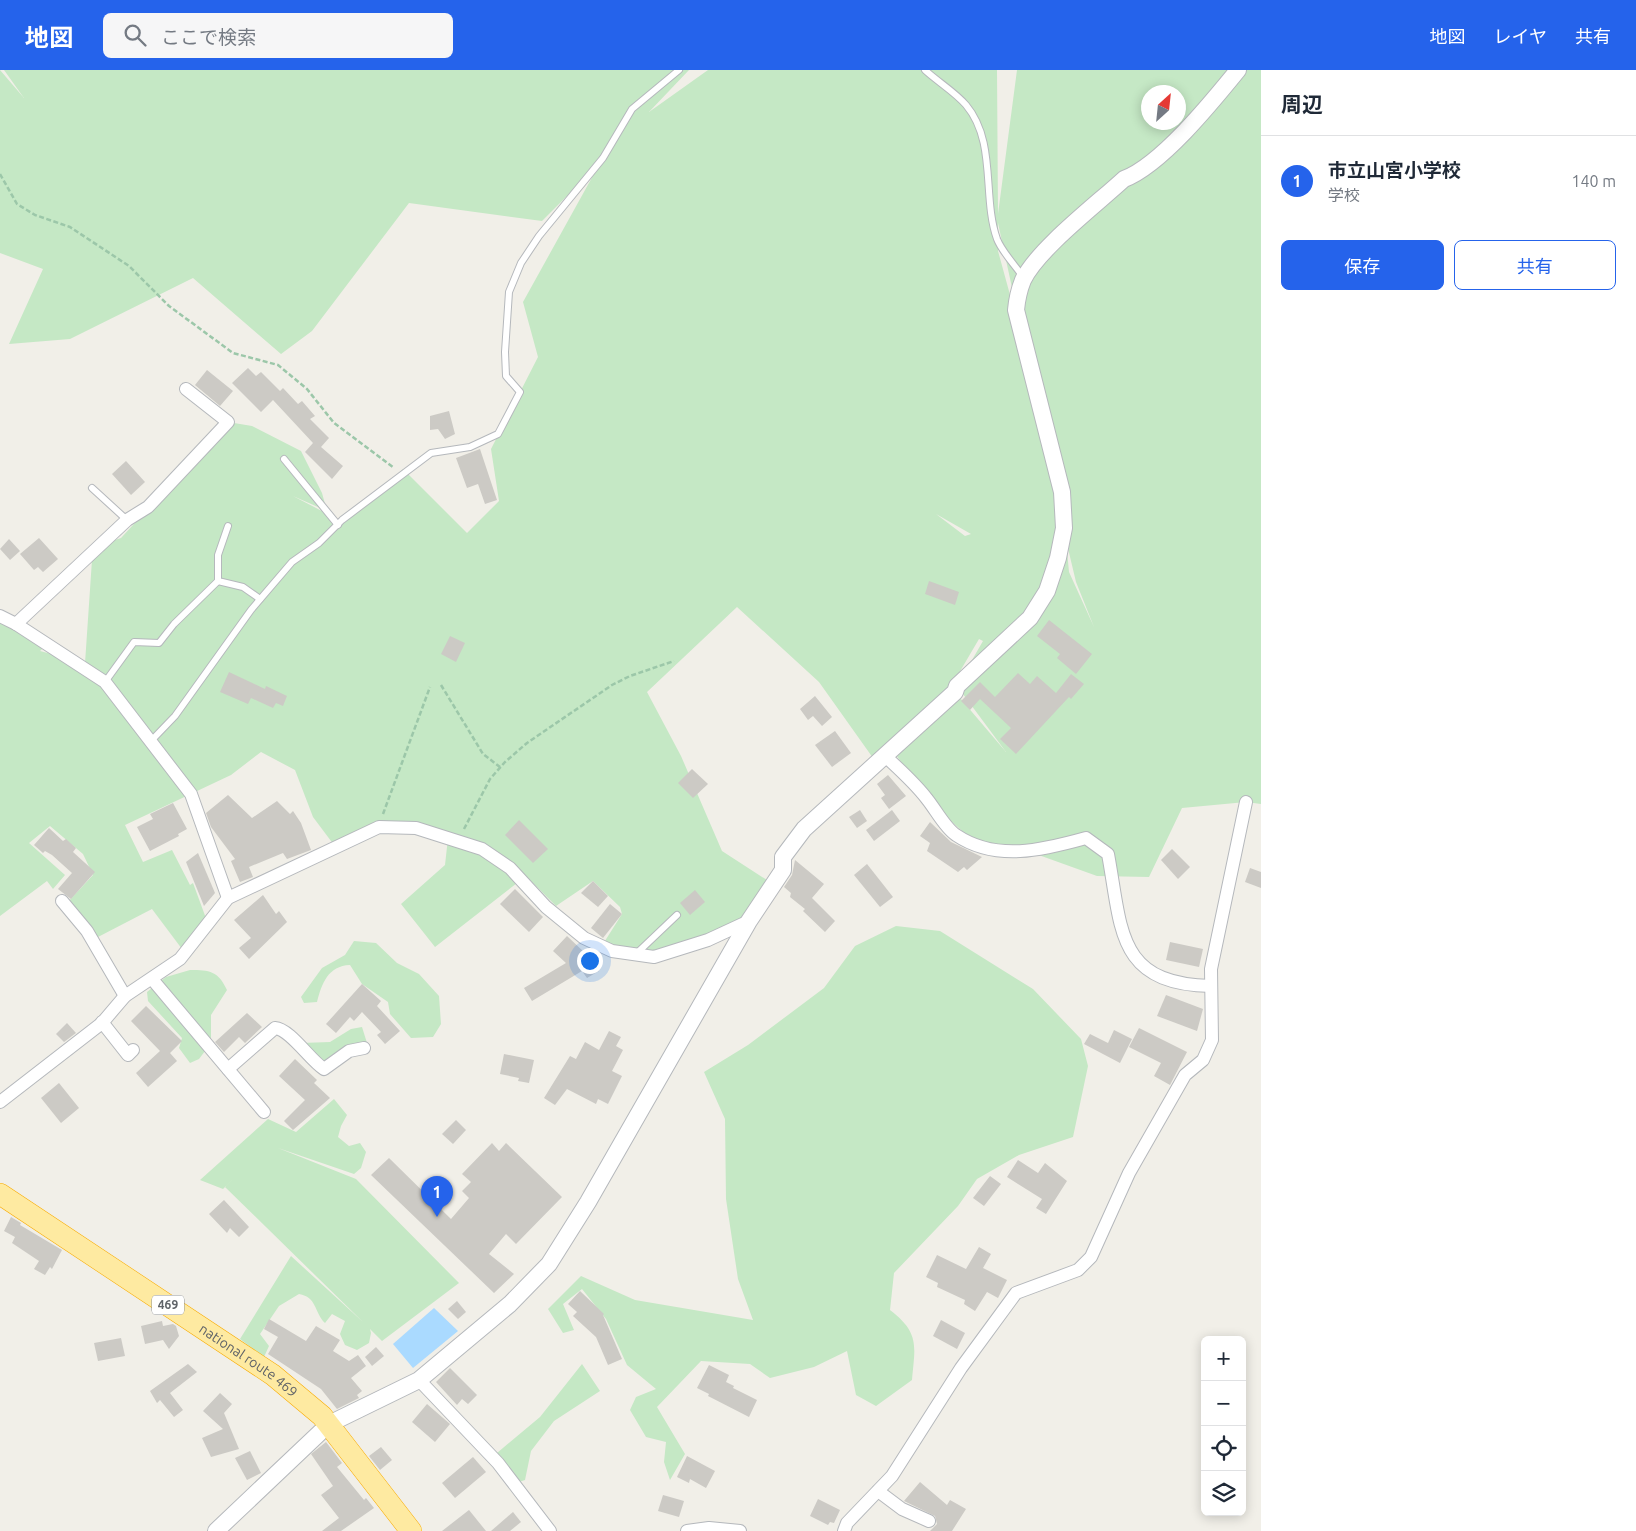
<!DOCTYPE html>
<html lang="ja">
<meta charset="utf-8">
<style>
:root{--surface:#fff;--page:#f6f6f7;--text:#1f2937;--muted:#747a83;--line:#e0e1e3;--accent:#2563eb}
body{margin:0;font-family:Ubuntu,"Noto Sans JP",sans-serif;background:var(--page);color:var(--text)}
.controls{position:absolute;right:15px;bottom:15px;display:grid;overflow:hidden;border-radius:8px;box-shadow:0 2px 12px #0003}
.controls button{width:45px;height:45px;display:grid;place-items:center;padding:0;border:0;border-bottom:1px solid var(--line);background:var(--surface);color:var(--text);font:25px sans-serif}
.compass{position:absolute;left:1141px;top:15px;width:45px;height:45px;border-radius:50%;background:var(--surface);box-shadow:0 2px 12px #0003;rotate:27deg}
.you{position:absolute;left:589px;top:890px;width:18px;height:18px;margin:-12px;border:4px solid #fff;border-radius:50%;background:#1a73e8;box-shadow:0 0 0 8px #1a73e833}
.badge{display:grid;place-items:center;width:32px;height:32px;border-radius:50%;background:var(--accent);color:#fff;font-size:16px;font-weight:700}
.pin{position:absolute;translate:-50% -41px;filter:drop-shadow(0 1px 2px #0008)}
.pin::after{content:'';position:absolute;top:26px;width:18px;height:15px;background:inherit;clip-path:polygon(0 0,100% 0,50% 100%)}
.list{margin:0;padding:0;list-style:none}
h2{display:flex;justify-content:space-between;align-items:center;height:65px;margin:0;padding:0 20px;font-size:21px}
h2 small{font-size:16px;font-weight:400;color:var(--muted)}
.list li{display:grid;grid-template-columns:32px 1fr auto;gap:15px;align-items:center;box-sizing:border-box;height:90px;padding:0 20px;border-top:1px solid var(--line)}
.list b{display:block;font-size:19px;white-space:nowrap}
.list p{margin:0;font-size:16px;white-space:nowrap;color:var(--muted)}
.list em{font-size:16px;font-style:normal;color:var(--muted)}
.actions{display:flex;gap:10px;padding:15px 20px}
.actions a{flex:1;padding:11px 0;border:1px solid var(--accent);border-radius:8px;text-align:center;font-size:18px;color:var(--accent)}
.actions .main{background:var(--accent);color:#fff}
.icon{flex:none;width:28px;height:28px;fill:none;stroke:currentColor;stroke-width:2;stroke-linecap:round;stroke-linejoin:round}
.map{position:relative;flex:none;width:1261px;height:1461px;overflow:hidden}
header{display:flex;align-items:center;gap:30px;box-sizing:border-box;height:70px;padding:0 25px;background:var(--accent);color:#fff}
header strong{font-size:24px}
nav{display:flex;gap:28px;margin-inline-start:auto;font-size:18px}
.search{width:350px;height:45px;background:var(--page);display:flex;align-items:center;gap:12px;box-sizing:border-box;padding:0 18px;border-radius:8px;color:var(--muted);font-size:19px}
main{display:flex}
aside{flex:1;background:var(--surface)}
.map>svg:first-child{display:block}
</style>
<header>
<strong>地図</strong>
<div class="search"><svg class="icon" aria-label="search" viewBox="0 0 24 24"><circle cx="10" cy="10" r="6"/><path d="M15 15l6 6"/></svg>ここで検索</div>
<nav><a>地図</a><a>レイヤ</a><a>共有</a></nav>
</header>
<main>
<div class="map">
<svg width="1261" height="1461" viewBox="0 0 1261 1461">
<rect width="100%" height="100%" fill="#f1efe8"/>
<g fill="#c5e8c5" fill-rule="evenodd">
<path d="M 0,0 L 24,28 L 4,0 L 689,0 L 649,42 L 708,0 L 997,0 L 998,144 L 1017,0 L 1261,0 L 1261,734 L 1246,732 L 1182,738 L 1149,807 L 1097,806 L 1022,779 L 971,769 L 930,732 L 891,678 L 955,622 L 1006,682 L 957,616 L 983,571 L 979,569 L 949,620 L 873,688 L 819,612 L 737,537 L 647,622 L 681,686 L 722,781 L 770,812 L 749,851 L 654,887 L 603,874 L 622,844 L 620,837 L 593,811 L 556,836 L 526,806 L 435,877 L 401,834 L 445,795 L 448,768 L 378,757 L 334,775 L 313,747 L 295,700 L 261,682 L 231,705 L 125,755 L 143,792 L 172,780 L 190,815 L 193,813 L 207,851 L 185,883 L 152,839 L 98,867 L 67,833 L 93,805 L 83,784 L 50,756 L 29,773 L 65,805 L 53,819 L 47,811 L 0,846 L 0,548 L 47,574 L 40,581 L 85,593 L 92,490 L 100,475 L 121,468 L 228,352 L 252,356 L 301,381 L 322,423 L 327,441 L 293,426 L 341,451 L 380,423 L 403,399 L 467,463 L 499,431 L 491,379 L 538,287 L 523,232 L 600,93 L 542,151 L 409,133 L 312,261 L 281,284 L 193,208 L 70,269 L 9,274 L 43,199 L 0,183 ZM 1148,22 L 1178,22 L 1178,52 L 1148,52 ZM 998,153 L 1027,287 L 998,181 ZM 936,444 L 971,464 L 965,466 ZM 1066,470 L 1076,512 L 1094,557 L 1069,502 Z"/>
<path d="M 896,856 L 940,861 L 1033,919 L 1081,969 L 1088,996 L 1073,1067 L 1019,1085 L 977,1109 L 958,1136 L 894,1203 L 890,1240 C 920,1263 915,1276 912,1310 L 876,1336 L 856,1325 L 847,1281 L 814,1297 L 770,1308 L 750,1294 L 701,1291 L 657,1337 L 685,1384 L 670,1410 L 664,1392 L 666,1372 L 646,1367 L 630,1340 L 636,1327 L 656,1319 L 627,1295 L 606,1249 L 582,1219 L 563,1234 L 574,1260 L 563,1263 L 548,1239 L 581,1206 L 635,1230 L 753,1250 L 738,1209 L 726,1129 L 725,1049 L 704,1002 L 748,975 L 824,918 L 855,876 Z"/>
<path d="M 354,871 L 376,873 L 397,893 L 419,904 L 439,926 L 441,954 L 433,967 L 411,968 L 390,944 L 388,932 L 362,914 L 350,895 C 328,896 322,913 317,932 L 304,933 L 301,927 L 322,898 L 345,885 Z"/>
<path d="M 190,900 C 210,900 218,901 227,920 L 211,945 L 211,973 L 199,989 L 190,993 L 179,978 L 182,968 L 148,931 L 147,922 L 166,907 Z"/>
<path d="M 362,957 L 367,973 L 324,994 L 301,973 L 330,972 L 351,959 Z"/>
<path d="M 334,1029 L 347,1045 L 341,1056 L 338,1067 L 349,1076 L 360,1073 L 366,1082 L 361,1098 L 354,1104 L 278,1078 L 356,1109 L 459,1213 L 382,1271 L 370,1259 L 371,1263 L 369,1273 L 357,1280 L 345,1275 L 340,1264 L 345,1251 L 332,1244 L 325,1253 C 314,1242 317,1227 299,1224 L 279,1236 L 260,1264 L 269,1276 L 264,1287 L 240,1269 L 291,1186 L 363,1252 L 225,1117 L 233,1109 L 223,1119 L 200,1110 L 268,1049 L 296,1062 Z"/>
<path d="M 582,1294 L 600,1321 L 554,1351 L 531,1381 L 525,1410 L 519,1412 L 497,1383 L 540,1347 Z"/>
</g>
<path fill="#aadaff" d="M 434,1238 L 458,1261 L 413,1298 L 393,1274 Z"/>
<g fill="#cccac5">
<path d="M 248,298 L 256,306 L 261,302 L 280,321 L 283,318 L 298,334 L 302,331 L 315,346 L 310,349 L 329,368 L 321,377 L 343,396 L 332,409 L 305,382 L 313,373 L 273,330 L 261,342 L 232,313 Z"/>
<path d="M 207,300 L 233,321 L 220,336 L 195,315 Z"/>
<path d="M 449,341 L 455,364 L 445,369 L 438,359 L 430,360 L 430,346 Z"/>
<path d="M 480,379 L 497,430 L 485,434 L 478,414 L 467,418 L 456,388 Z"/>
<path d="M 126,391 L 145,412 L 131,425 L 112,404 Z"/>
<path d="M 39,468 L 58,489 L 43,502 L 38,497 L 34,500 L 20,484 Z"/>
<path d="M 9,469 L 20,481 L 10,490 L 0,479 Z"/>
<path d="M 929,511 L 959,522 L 955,535 L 925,524 Z"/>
<path d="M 1049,550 L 1092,584 L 1076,604 L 1057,588 L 1060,584 L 1037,566 Z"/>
<path d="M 450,566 L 465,573 L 456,592 L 441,584 Z"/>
<path d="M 229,602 L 265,619 L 266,616 L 287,626 L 283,636 L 276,633 L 273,638 L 251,628 L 248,634 L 220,622 Z"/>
<path d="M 1018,603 L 1030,614 L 1037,606 L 1056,623 L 1071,604 L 1084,614 L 1071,629 L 1069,627 L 1016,684 L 1000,669 L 1011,658 L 980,629 L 970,640 L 961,631 L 980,612 L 995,627 Z"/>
<path d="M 815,626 L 832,647 L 822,656 L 813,646 L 808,650 L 800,639 Z"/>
<path d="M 835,661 L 851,683 L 832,697 L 815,675 Z"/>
<path d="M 692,699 L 708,714 L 693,728 L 678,713 Z"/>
<path d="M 888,705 L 906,726 L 889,739 L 881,728 L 885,725 L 877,714 Z"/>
<path d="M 228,725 L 252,748 L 277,731 L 290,744 L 293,741 L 301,753 L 311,780 L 287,789 L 283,783 L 249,797 L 253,807 L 240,812 L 231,791 L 235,789 L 211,757 L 206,743 Z"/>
<path d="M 173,733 L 187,759 L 178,764 L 179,766 L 150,781 L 137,757 L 153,749 L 150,744 Z"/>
<path d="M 860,740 L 867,751 L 857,758 L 849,747 Z"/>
<path d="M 892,740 L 900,751 L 874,771 L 866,760 Z"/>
<path d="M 519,750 L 548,779 L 533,793 L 505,765 Z"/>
<path d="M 930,752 L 951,772 L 982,787 L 967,800 L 964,797 L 958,802 L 927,781 L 930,773 L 920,766 Z"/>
<path d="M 49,758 L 63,771 L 66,769 L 76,778 L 73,782 L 95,802 L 71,829 L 58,819 L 72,803 L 52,785 L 45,781 L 43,783 L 34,775 Z"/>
<path d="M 1172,779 L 1190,797 L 1178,809 L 1161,790 Z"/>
<path d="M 198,783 L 215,823 L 204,836 L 186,792 Z"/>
<path d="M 795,790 L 824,814 L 812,828 L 835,851 L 825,862 L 803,841 L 805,839 L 790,827 L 791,823 L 784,817 L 792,805 Z"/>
<path d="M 867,794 L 893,827 L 880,837 L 854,805 Z"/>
<path d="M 1250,798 L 1261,802 L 1261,818 L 1245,812 Z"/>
<path d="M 593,811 L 608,826 L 598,837 L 581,823 Z"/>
<path d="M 515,819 L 543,847 L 529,862 L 500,834 Z"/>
<path d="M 695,820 L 705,832 L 690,845 L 680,833 Z"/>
<path d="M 263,825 L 276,844 L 279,841 L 287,852 L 249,889 L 239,878 L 251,868 L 234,850 Z"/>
<path d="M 610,834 L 622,844 L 603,868 L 591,858 Z"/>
<path d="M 567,866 L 585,883 L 587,882 L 599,901 L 587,908 L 582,901 L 532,931 L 524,918 L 566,893 L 553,881 Z"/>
<path d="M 1170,872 L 1203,879 L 1199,897 L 1166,890 Z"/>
<path d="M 362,914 L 381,931 L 377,936 L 400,961 L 385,974 L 377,965 L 381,962 L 362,942 L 354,951 L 350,947 L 336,963 L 326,954 Z"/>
<path d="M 1166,925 L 1203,939 L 1197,961 L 1157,946 Z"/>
<path d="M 146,936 L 182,971 L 170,983 L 177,991 L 148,1017 L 136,1003 L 160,981 L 131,951 Z"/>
<path d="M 247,943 L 262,957 L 245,973 L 239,967 L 224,982 L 215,972 Z"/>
<path d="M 67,953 L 76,963 L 64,972 L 56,964 Z"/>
<path d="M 1139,958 L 1187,982 L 1170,1015 L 1154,1006 L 1161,993 L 1129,977 Z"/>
<path d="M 1114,960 L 1132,969 L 1120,993 L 1084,974 L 1090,964 L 1108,973 Z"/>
<path d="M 609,961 L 621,967 L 616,976 L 623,980 L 612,1001 L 622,1006 L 608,1034 L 598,1029 L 596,1034 L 567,1019 L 555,1035 L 544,1028 L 570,986 L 576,989 L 585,972 L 599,980 Z"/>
<path d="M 504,984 L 534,990 L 529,1013 L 518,1011 L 519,1008 L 500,1004 Z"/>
<path d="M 295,989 L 317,1010 L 314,1013 L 330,1028 L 293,1060 L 284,1051 L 305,1030 L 279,1006 Z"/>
<path d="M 59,1013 L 79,1038 L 61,1053 L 41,1028 Z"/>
<path d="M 456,1050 L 466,1060 L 453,1074 L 442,1064 Z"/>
<path d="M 492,1073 L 499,1081 L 506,1073 L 562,1127 L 516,1174 L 506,1164 L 489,1184 L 514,1204 L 494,1223 L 371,1105 L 389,1088 L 451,1149 L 469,1128 L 462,1121 L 471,1112 L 462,1104 Z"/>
<path d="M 1018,1090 L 1038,1103 L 1045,1093 L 1067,1111 L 1046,1144 L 1036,1138 L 1042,1129 L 1007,1107 Z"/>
<path d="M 990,1106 L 1001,1114 L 984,1136 L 973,1128 Z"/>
<path d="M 224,1130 L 249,1157 L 239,1167 L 230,1158 L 227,1163 L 209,1144 Z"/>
<path d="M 11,1147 L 21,1153 L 20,1155 L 62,1180 L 52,1199 L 50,1197 L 45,1205 L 34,1199 L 39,1191 L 12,1173 L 15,1167 L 4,1161 Z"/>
<path d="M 979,1177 L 991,1184 L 983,1198 L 1007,1210 L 998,1228 L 987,1222 L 975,1241 L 964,1234 L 965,1230 L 937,1217 L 938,1213 L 926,1207 L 937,1185 L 966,1199 Z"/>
<path d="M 580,1221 L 604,1244 L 603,1245 L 622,1289 L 608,1295 L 596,1267 L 573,1246 L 577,1242 L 568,1234 Z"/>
<path d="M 457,1231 L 466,1242 L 458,1249 L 448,1239 Z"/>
<path d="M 269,1249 L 306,1271 L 316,1256 L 340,1270 L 333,1281 L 349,1291 L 358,1285 L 366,1296 L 351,1308 L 362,1321 L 357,1325 L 359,1328 L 337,1339 L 321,1319 L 268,1284 L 278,1267 L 264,1259 Z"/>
<path d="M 941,1250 L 965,1263 L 957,1279 L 933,1266 Z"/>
<path d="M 162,1251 L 163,1256 L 173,1254 L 176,1256 L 179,1266 L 169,1279 L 163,1270 L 145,1274 L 141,1256 Z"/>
<path d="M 121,1268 L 125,1286 L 98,1291 L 94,1273 Z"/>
<path d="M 376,1277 L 384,1286 L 372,1296 L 365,1287 Z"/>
<path d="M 188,1294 L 197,1302 L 170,1323 L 183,1340 L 174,1347 L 160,1330 L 157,1333 L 150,1321 Z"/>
<path d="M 709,1295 L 729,1305 L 726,1312 L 734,1316 L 733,1318 L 757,1330 L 749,1347 L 708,1326 L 709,1324 L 697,1318 Z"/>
<path d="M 450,1298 L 477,1325 L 468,1334 L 462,1329 L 457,1335 L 436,1312 Z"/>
<path d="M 220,1323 L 232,1334 L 224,1343 L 239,1379 L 211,1387 L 202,1368 L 223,1359 L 203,1341 Z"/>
<path d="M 427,1334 L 450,1354 L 435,1372 L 412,1352 Z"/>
<path d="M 326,1372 L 342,1393 L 337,1397 L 364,1430 L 366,1428 L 374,1438 L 341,1461 L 322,1461 L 339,1448 L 321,1425 L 333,1416 L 311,1384 Z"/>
<path d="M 381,1377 L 392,1390 L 380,1400 L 369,1386 Z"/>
<path d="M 250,1381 L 261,1403 L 247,1410 L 235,1388 Z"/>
<path d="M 687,1386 L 715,1401 L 706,1418 L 690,1409 L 689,1413 L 677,1407 Z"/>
<path d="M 473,1387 L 486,1402 L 455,1428 L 442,1413 Z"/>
<path d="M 920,1412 L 947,1435 L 950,1430 L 966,1439 L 952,1461 L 930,1461 L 937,1454 L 935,1446 L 904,1431 Z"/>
<path d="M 663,1425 L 684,1431 L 679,1447 L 658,1441 Z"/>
<path d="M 818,1429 L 840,1440 L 834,1453 L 830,1452 L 828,1455 L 810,1446 Z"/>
<path d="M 469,1440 L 486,1461 L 442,1461 Z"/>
<path d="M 513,1442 L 521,1452 L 510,1461 L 491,1461 Z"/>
</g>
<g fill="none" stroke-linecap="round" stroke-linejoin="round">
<g stroke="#b5b8bc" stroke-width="8">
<g id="service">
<path d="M 925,0 C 938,12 955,22 966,35 C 997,72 982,127 997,169 C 1002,182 1015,195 1023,207"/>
<path d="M 284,389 L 338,455"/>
<path d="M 92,418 L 127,450"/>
<path d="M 228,456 L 218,485 L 218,511 L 243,517 L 260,529"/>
<path d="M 105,612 L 134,572 L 159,573 L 174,554 L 218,511"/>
<path d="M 151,671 L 175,646 L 251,540 L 292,492 L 319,473 L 342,450 L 431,383 L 470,377 L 498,364 L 520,322 L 506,306 L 505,282 L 509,222 L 521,193 L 539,166 L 603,88 L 632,39 L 679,0"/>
<path d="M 636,884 L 677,845"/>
</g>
</g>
<g stroke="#b5b8bc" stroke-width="14">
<g id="minor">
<path d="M 0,546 L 16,554 L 105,612 L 191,724 L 228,828"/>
<path d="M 16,554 L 127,450 L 148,437 L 228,352 L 186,319"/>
<path d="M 884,685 C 899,699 915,713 927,729 C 936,740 945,758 956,765 C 996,792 1043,780 1086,768 L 1108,784 C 1122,859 1116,914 1211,916"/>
<path d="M 62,831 L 87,861 L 125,926"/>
<path d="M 152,909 L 264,1042"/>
<path d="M 102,952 L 128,985 L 133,980"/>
<path d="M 228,999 L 275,958 C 290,959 310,990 324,999 L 349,981 L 364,978"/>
<path d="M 0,1032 L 102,953 L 125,926 L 180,889 L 228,828 L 379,757 L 416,758 L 482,779 L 510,798 L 546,837 L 584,868 L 612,881 L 654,887 L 708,870 L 749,851"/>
<path d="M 419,1310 L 498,1393 L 550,1461"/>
<path d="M 878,1421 L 902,1439 L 929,1451"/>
<path d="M 687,1461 L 709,1458 L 740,1461"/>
<path d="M 844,1461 L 847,1453 L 892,1406 L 961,1298 L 1016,1223 L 1078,1200 L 1091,1187 L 1129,1103 L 1185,1005 L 1203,990 L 1212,970 L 1211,899 L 1246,732"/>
</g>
</g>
<g stroke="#b5b8bc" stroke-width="18">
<path id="tertiary" d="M 216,1461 L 329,1354 L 419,1310 L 510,1234 L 549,1194 L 588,1132 L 749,851 L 783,800 L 783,787 L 804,759 L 955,622 L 957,616 L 1030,548 L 1047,521 L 1058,488 L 1064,458 L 1062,422 L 1016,240 C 1017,229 1019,220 1023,210 C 1038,179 1097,134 1124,109 C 1161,95 1212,32 1238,0"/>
</g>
<g stroke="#f9ab00" stroke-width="22">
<g id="trunk">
<path id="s1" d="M 0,1124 L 273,1305 L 322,1346 L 411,1461"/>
</g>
</g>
<g stroke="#9cc7a9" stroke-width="2.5" stroke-dasharray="5 2.5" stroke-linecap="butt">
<path d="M 0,104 L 17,134 L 35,145 L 70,157 L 129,196 L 169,236 L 233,283 L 278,295 L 307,319 L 334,353 L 394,398"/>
<path d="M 441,615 L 483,684 L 500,697"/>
<path d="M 383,744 L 430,617"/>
<path d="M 464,759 L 490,709 L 505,692 L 527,673 L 612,615 L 630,606 L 674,591"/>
</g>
<use href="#service" stroke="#fff" stroke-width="6"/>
<use href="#minor" stroke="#fff" stroke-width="12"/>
<use href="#tertiary" stroke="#fff" stroke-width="16"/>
<use href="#trunk" stroke="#feeaa1" stroke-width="21"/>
</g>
<g text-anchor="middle" stroke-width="5" stroke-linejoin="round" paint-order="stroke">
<rect fill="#fff" stroke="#8f9295" stroke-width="1" x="152" y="1225.5" width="32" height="19" rx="4"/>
<g font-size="12" font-weight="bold" fill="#5f6368">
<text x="168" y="1239">469</text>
</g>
<g font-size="14" fill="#5f6368" stroke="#fff">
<text dy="5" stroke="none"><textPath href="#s1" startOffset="299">national route 469</textPath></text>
</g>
</g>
</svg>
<div class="controls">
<button>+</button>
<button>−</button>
<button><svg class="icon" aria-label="locate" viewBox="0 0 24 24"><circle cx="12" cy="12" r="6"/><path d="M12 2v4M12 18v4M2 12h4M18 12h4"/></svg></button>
<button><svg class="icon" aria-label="layers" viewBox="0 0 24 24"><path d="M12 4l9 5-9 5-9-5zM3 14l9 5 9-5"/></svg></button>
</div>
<svg class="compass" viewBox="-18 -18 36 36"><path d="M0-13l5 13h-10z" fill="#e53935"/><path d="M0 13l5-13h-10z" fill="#747a83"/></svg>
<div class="you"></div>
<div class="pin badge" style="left:437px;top:1147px">1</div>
</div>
<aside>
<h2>周辺<small></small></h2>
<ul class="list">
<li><span class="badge">1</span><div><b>市立山宮小学校</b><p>学校</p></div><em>140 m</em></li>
</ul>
<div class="actions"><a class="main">保存</a><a>共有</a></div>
</aside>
</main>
